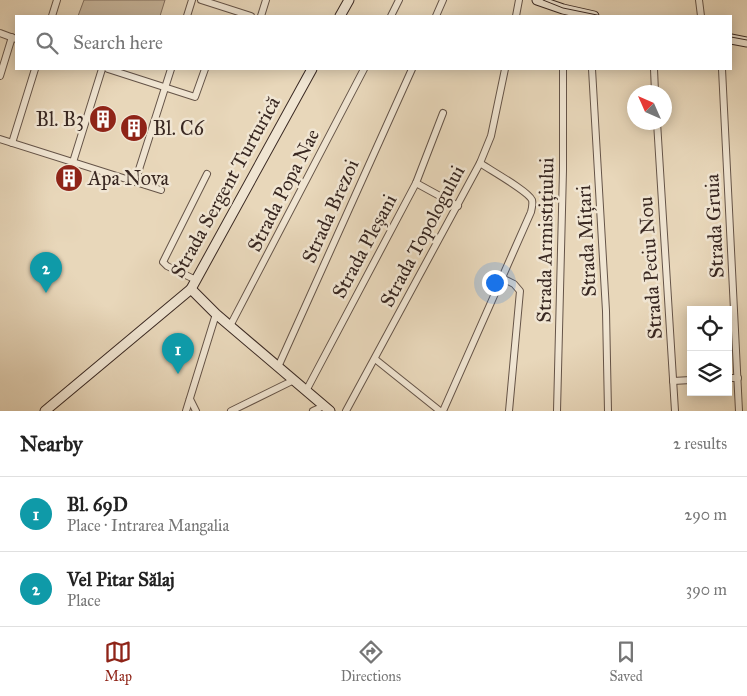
<!DOCTYPE html>
<meta charset="utf-8">
<style>
:root{--surface:#fff;--page:#f2f2f2;--text:#222;--muted:#767676;--line:#e0e0e0;--accent:#8f2418}
body{margin:0;font-family:"IM FELL Great Primer",serif;background:var(--page);color:var(--text)}
.controls{position:absolute;right:15px;bottom:15px;display:grid;overflow:hidden;border-radius:0px;box-shadow:0 2px 12px #0003}
.controls button{width:45px;height:45px;display:grid;place-items:center;padding:0;border:0;border-bottom:1px solid var(--line);background:var(--surface);color:var(--text);font:25px sans-serif}
.compass{position:absolute;left:627px;top:85px;width:45px;height:45px;border-radius:50%;background:var(--surface);box-shadow:0 2px 12px #0003;rotate:315deg}
.you{position:absolute;left:494px;top:282px;width:18px;height:18px;margin:-12px;border:4px solid #fff;border-radius:50%;background:#1a73e8;box-shadow:0 0 0 8px #1a73e833}
.badge{display:grid;place-items:center;width:32px;height:32px;border-radius:50%;background:var(--accent);color:#fff;font-size:16px;font-weight:700}
.pin{position:absolute;translate:-50% -41px;filter:drop-shadow(0 1px 2px #0008)}
.pin::after{content:'';position:absolute;top:26px;width:18px;height:15px;background:inherit;clip-path:polygon(0 0,100% 0,50% 100%)}
.list{margin:0;padding:0;list-style:none}
h2{display:flex;justify-content:space-between;align-items:center;height:65px;margin:0;padding:0 20px;font-size:21px}
h2 small{font-size:16px;font-weight:400;color:var(--muted)}
.list li{display:grid;grid-template-columns:32px 1fr auto;gap:15px;align-items:center;box-sizing:border-box;height:75px;padding:0 20px;border-top:1px solid var(--line)}
.list b{display:block;font-size:19px;white-space:nowrap}
.list p{margin:0;font-size:16px;white-space:nowrap;color:var(--muted)}
.list em{font-size:16px;font-style:normal;color:var(--muted)}
.icon{flex:none;width:28px;height:28px;fill:none;stroke:currentColor;stroke-width:2;stroke-linecap:round;stroke-linejoin:round}
.map{position:relative;flex:none;width:747px;height:411px;overflow:hidden}
.search{position:absolute;background:var(--surface);box-shadow:0 2px 12px #0003;left:15px;right:15px;top:15px;height:55px;display:flex;align-items:center;gap:12px;box-sizing:border-box;padding:0 18px;border-radius:0px;color:var(--muted);font-size:19px}
.sheet{height:215px;background:var(--surface)}
nav{display:flex;justify-content:space-around;align-items:center;box-sizing:border-box;height:70px;border-top:1px solid var(--line);background:var(--surface);font-size:14px;color:var(--muted)}
nav a{display:grid;justify-items:center;gap:2px}
nav .on{color:var(--accent)}
.map>svg:first-child{display:block}
</style>
<div class="map">
<svg width="747" height="411" viewBox="0 0 747 411">
<rect width="100%" height="100%" fill="#e8d7ba"/>
<filter id="stains"><feTurbulence type="fractalNoise" baseFrequency=".004" numOctaves="4"/><feColorMatrix values="0 0 0 0 .2 0 0 0 0 .09 0 0 0 0 .02 0 0 0 .5 -.17"/></filter>
<radialGradient id="worn" r=".72"><stop offset=".6" stop-color="#630" stop-opacity="0"/><stop offset="1" stop-color="#630" stop-opacity=".3"/></radialGradient>
<path fill="#cab9a0" stroke="#827061" d="M 84,0 L 165,0 L 160,16 L 78,16 Z"/>
<g fill="none" stroke-linecap="round" stroke-linejoin="round">
<g stroke="#655448" stroke-width="8">
<g id="street">
<path d="M 201,0 L 251,16"/>
<path d="M 699,0 L 701,16"/>
<path d="M 52,16 L 57,0"/>
<path d="M 187,16 L 192,0"/>
<path d="M 261,16 L 266,0"/>
<path d="M 391,16 L 399,0"/>
<path d="M 436,16 L 443,0"/>
<path d="M 516,16 L 519,0"/>
<path d="M 0,33 L 16,39"/>
<path d="M 108,69 L 195,97 L 205,69"/>
<path d="M 592,69 L 606,311 L 608,411"/>
<path d="M 654,69 L 655,92"/>
<path d="M 722,69 L 739,411"/>
<path d="M 0,76 L 12,37"/>
<path d="M 657,122 L 675,411"/>
<path d="M 0,139 L 161,190"/>
<path d="M 12,143 L 35,69"/>
<path d="M 73,162 L 102,69"/>
<path d="M 135,182 L 171,69"/>
<path d="M 416,183 L 458,206"/>
<path d="M 502,278 L 514,284 L 520,291 L 509,411"/>
<path d="M 196,280 L 167,266 L 163,262 L 207,174"/>
<path d="M 230,326 L 364,69"/>
<path d="M 375,359 L 440,411"/>
<path d="M 278,367 L 412,69"/>
<path d="M 728,378 L 738,378"/>
<path d="M 673,381 L 691,380"/>
<path d="M 306,391 L 416,183 L 443,113"/>
<path d="M 190,399 L 196,411"/>
<path d="M 186,411 L 216,314"/>
<path d="M 231,411 L 294,380"/>
<path d="M 313,411 L 324,406"/>
<path d="M 346,411 L 480,163 L 491,136 L 505,69"/>
<path d="M 443,411 L 531,212 C 532,208 533,204 532,200 C 528,191 490,170 480,163"/>
<path d="M 557,411 L 563,170 L 563,69"/>
</g>
</g>
<g stroke="#392822" stroke-width="11">
<g id="secondary">
<path d="M 537,0 L 563,9 L 594,16"/>
<path d="M 340,16 L 349,0"/>
<path d="M 731,39 L 747,42"/>
<path d="M 191,289 L 216,314 L 330,411"/>
<path d="M 45,411 L 191,289 L 312,69"/>
</g>
</g>
<use href="#street" stroke="#f0e5d2" stroke-width="6"/>
<use href="#secondary" stroke="#f0e5d2" stroke-width="9"/>
<g stroke="#392822" stroke-width="1">
<path d="M 543,0 L 563,8 L 602,16"/>
<path d="M 731,37 L 747,40"/>
</g>
</g>
<defs>
<g id="building-disc" transform="scale(1.4375)"><circle r="9.5" fill="#8f2418" stroke="#f0e5d2"/><path d="M-4-6H4V6H1V3H-1V6H-4ZM-2.5-4.3h1.7v1.8h-1.7ZM.8-4.3h1.7v1.8H.8ZM-2.5-1h1.7V.8h-1.7ZM.8-1h1.7V.8H.8Z" fill="#fff"/></g>
</defs>
<g fill-rule="evenodd">
<use href="#building-disc" x="103" y="119"/>
<use href="#building-disc" x="134" y="128"/>
<use href="#building-disc" x="69" y="178"/>
</g>
<g text-anchor="middle" stroke-width="5" stroke-linejoin="round" paint-order="stroke">
<g font-size="20" fill="#392822" stroke="#f0e5d2" text-anchor="start">
<text x="84" y="126" text-anchor="end">Bl. B3</text>
<text x="153" y="135">Bl. C6</text>
<text x="88" y="185">Apa Nova</text>
</g>
<g font-size="20" fill="#392822" stroke="#f0e5d2">
<text transform="translate(225 187) rotate(-61)" y="7">Strada Sergent Turturică</text>
<text transform="translate(283 190) rotate(-63)" y="7">Strada Popa Nae</text>
<text transform="translate(330 211) rotate(-66)" y="7">Strada Brezoi</text>
<text transform="translate(714 226) rotate(-93)" y="7">Strada Gruia</text>
<text transform="translate(422 236) rotate(-62)" y="7">Strada Topologului</text>
<text transform="translate(545 240) rotate(-89)" y="7">Strada Armistițiului</text>
<text transform="translate(586 241) rotate(-93)" y="7">Strada Mițari</text>
<text transform="translate(364 246) rotate(-62)" y="7">Strada Pleșani</text>
<text transform="translate(650 268) rotate(-94)" y="7">Strada Peciu Nou</text>
</g>
</g>
<rect width="100%" height="100%" filter="url(#stains)"/>
<rect width="100%" height="100%" fill="url(#worn)"/>
</svg>
<div class="controls">
<button><svg class="icon" aria-label="locate" viewBox="0 0 24 24"><circle cx="12" cy="12" r="6"/><path d="M12 2v4M12 18v4M2 12h4M18 12h4"/></svg></button>
<button><svg class="icon" aria-label="layers" viewBox="0 0 24 24"><path d="M12 4l9 5-9 5-9-5zM3 14l9 5 9-5"/></svg></button>
</div>
<svg class="compass" viewBox="-18 -18 36 36"><path d="M0-13l5 13h-10z" fill="#e53935"/><path d="M0 13l5-13h-10z" fill="#767676"/></svg>
<div class="you"></div>
<div class="pin badge" style="left:178px;top:374px;background:#0f9aa8">1</div>
<div class="pin badge" style="left:46px;top:293px;background:#0f9aa8">2</div>
<div class="search"><svg class="icon" aria-label="search" viewBox="0 0 24 24"><circle cx="10" cy="10" r="6"/><path d="M15 15l6 6"/></svg>Search here</div>
</div>
<section class="sheet">
<h2>Nearby<small>2 results</small></h2>
<ul class="list">
<li><span class="badge" style="background:#0f9aa8">1</span><div><b>Bl. 69D</b><p>Place · Intrarea Mangalia</p></div><em>290 m</em></li>
<li><span class="badge" style="background:#0f9aa8">2</span><div><b>Vel Pitar Sălaj</b><p>Place</p></div><em>390 m</em></li>
</ul>
</section>
<nav>
<a class="on"><svg class="icon" aria-label="map" viewBox="0 0 24 24"><path d="M3 6l6-2 6 2 6-2v14l-6 2-6-2-6 2zM9 4v14M15 6v14"/></svg>Map</a>
<a><svg class="icon" aria-label="directions" viewBox="0 0 24 24"><path d="M12 3l9 9-9 9-9-9zM9 14v-3h6M13 9l2 2-2 2"/></svg>Directions</a>
<a><svg class="icon" aria-label="saved" viewBox="0 0 24 24"><path d="M7 4h10v16l-5-4-5 4z"/></svg>Saved</a>
</nav>
